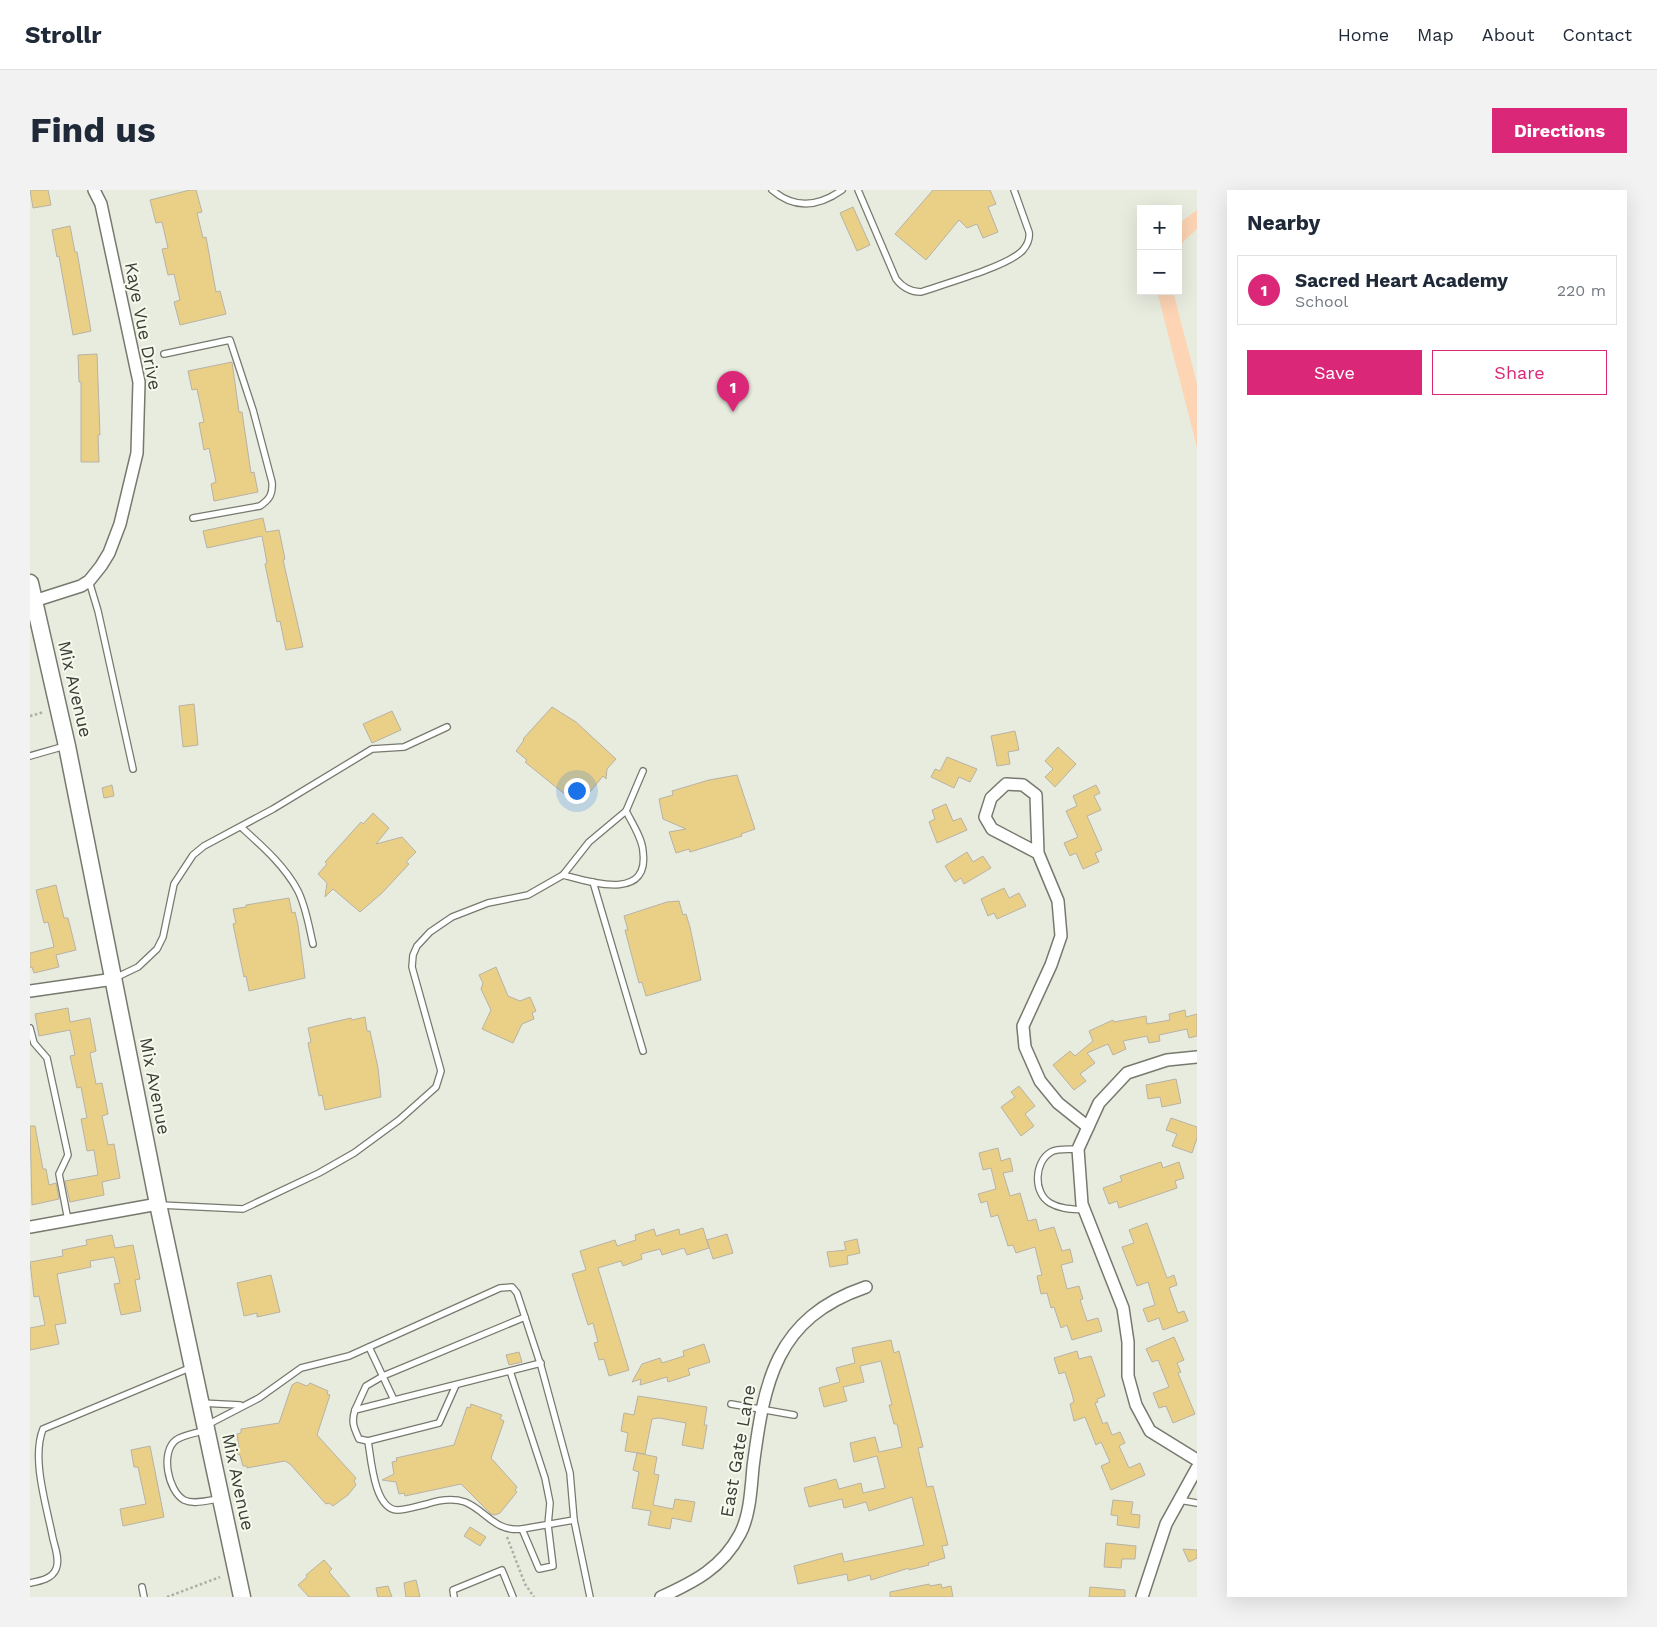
<!DOCTYPE html>
<meta charset="utf-8">
<style>
:root{--surface:#fff;--page:#f2f2f3;--text:#1f2937;--muted:#747a83;--line:#e0e1e3;--accent:#db2777}
body{margin:0;font-family:"Work Sans",sans-serif;background:var(--page);color:var(--text)}
.controls{position:absolute;right:15px;top:15px;display:grid;overflow:hidden;border-radius:0px;box-shadow:0 5px 20px #0002}
.controls button{width:45px;height:45px;display:grid;place-items:center;padding:0;border:0;border-bottom:1px solid var(--line);background:var(--surface);color:var(--text);font:25px sans-serif}
.you{position:absolute;left:546px;top:600px;width:18px;height:18px;margin:-12px;border:4px solid #fff;border-radius:50%;background:#1a73e8;box-shadow:0 0 0 8px #1a73e833}
.badge{display:grid;place-items:center;width:32px;height:32px;border-radius:50%;background:var(--accent);color:#fff;font-size:16px;font-weight:700}
.pin{position:absolute;translate:-50% -41px;filter:drop-shadow(0 1px 2px #0008)}
.pin::after{content:'';position:absolute;top:26px;width:18px;height:15px;background:inherit;clip-path:polygon(0 0,100% 0,50% 100%)}
.list{margin:0;padding:0;list-style:none}
h2{display:flex;justify-content:space-between;align-items:center;height:65px;margin:0;padding:0 20px;font-size:21px}
h2 small{font-size:16px;font-weight:400;color:var(--muted)}
.list li{display:grid;grid-template-columns:32px 1fr auto;gap:15px;align-items:center;box-sizing:border-box;height:70px;margin:0 10px 10px;padding:0 10px;border:1px solid var(--line);border-radius:0px}
.list b{display:block;font-size:19px;white-space:nowrap}
.list p{margin:0;font-size:16px;white-space:nowrap;color:var(--muted)}
.list em{font-size:16px;font-style:normal;color:var(--muted)}
.actions{display:flex;gap:10px;padding:15px 20px}
.actions a{flex:1;padding:11px 0;border:1px solid var(--accent);border-radius:0px;text-align:center;font-size:18px;color:var(--accent)}
.actions .main{background:var(--accent);color:#fff}
.map{position:relative;flex:none;width:1167px;height:1407px;overflow:hidden;border-radius:0px}
header{display:flex;align-items:center;gap:30px;box-sizing:border-box;height:70px;padding:0 25px;background:var(--surface);border-bottom:1px solid var(--line)}
header strong{font-size:24px}
nav{display:flex;gap:28px;margin-inline-start:auto;font-size:18px}
.intro{display:flex;align-items:center;justify-content:space-between;box-sizing:border-box;height:120px;padding:0 30px}
h1{margin:0;font-size:35px}
.button{padding:12px 22px;border-radius:0px;background:var(--accent);color:#fff;font-size:18px;font-weight:700}
main{display:flex;gap:30px;padding:0 30px}
aside{flex:1;background:var(--surface);border-radius:0px;box-shadow:0 5px 20px #0002}
.map>svg:first-child{display:block}
</style>
<header>
<strong>Strollr</strong>
<nav><a>Home</a><a>Map</a><a>About</a><a>Contact</a></nav>
</header>
<div class="intro"><h1>Find us</h1><a class="button">Directions</a></div>
<main>
<div class="map">
<svg width="1167" height="1407" viewBox="0 0 1167 1407">
<rect width="100%" height="100%" fill="#e8ecdf"/>
<g fill="#fdd4b4">
<path d="M 1167,20 L 1167,39 L 1155,50 L 1148,60 L 1148,34 Z"/>
<path d="M 1127,101 L 1143,101 L 1167,194 L 1167,258 Z"/>
</g>
<g fill="#ead087" stroke="#b7b2a5">
<path d="M 0,0 L 18,0 L 21,15 L 3,18 Z"/>
<path d="M 160,0 L 166,0 L 172,22 L 167,23 L 173,48 L 176,47 L 186,102 L 190,101 L 196,124 L 150,135 L 144,112 L 150,110 L 144,84 L 138,85 L 132,59 L 138,58 L 132,32 L 126,33 L 120,10 Z"/>
<path d="M 903,0 L 960,0 L 966,14 L 958,17 L 968,42 L 953,48 L 947,34 L 937,38 L 929,30 L 896,70 L 865,44 Z"/>
<path d="M 823,17 L 840,55 L 827,61 L 810,23 Z"/>
<path d="M 40,36 L 45,62 L 47,62 L 61,141 L 43,145 L 29,66 L 27,67 L 22,40 Z"/>
<path d="M 67,164 L 70,245 L 68,245 L 69,272 L 51,272 L 51,192 L 49,192 L 48,165 Z"/>
<path d="M 202,172 L 209,222 L 212,222 L 221,283 L 224,282 L 228,302 L 184,311 L 181,294 L 186,292 L 179,258 L 174,260 L 169,233 L 174,232 L 167,199 L 162,200 L 158,181 Z"/>
<path d="M 233,328 L 236,342 L 249,340 L 255,369 L 253,370 L 273,457 L 256,460 L 250,431 L 247,432 L 235,374 L 237,373 L 232,346 L 177,358 L 173,341 Z"/>
<path d="M 164,514 L 168,555 L 153,557 L 149,516 Z"/>
<path d="M 522,517 L 546,532 L 586,569 L 577,579 L 576,589 L 573,586 L 550,614 L 538,604 L 537,606 L 495,572 L 497,570 L 486,561 L 494,550 L 493,549 Z"/>
<path d="M 362,521 L 371,540 L 342,553 L 333,534 Z"/>
<path d="M 985,541 L 989,560 L 978,562 L 980,574 L 967,576 L 961,546 Z"/>
<path d="M 1028,557 L 1046,574 L 1025,597 L 1015,587 L 1023,579 L 1015,571 Z"/>
<path d="M 917,567 L 947,579 L 940,592 L 929,587 L 924,598 L 901,587 L 905,579 L 910,581 Z"/>
<path d="M 707,585 L 725,639 L 711,644 L 712,646 L 660,662 L 659,659 L 646,663 L 639,642 L 656,639 L 633,629 L 629,609 L 643,605 L 642,601 L 679,590 Z"/>
<path d="M 82,595 L 84,606 L 74,608 L 72,598 Z"/>
<path d="M 1066,595 L 1070,603 L 1064,606 L 1071,620 L 1057,626 L 1072,660 L 1065,663 L 1069,672 L 1053,679 L 1046,663 L 1040,666 L 1034,653 L 1048,647 L 1036,621 L 1047,616 L 1043,606 Z"/>
<path d="M 916,614 L 923,631 L 931,628 L 937,640 L 907,653 L 899,632 L 905,629 L 902,620 Z"/>
<path d="M 343,623 L 359,638 L 346,654 L 372,647 L 386,662 L 376,672 L 379,674 L 352,703 L 330,722 L 303,699 L 295,707 L 297,693 L 288,684 L 297,674 L 295,672 L 331,632 L 333,634 Z"/>
<path d="M 937,662 L 943,672 L 953,666 L 961,678 L 934,694 L 931,688 L 925,692 L 915,676 Z"/>
<path d="M 26,695 L 34,728 L 38,728 L 46,760 L 26,765 L 29,777 L 4,783 L 2,777 L 0,778 L 0,763 L 24,757 L 18,732 L 14,733 L 6,700 Z"/>
<path d="M 974,698 L 979,708 L 989,703 L 996,716 L 967,729 L 964,723 L 958,726 L 951,709 Z"/>
<path d="M 259,708 L 262,723 L 265,722 L 268,735 L 275,788 L 219,801 L 216,786 L 214,787 L 203,734 L 206,733 L 203,719 L 216,717 L 216,715 Z"/>
<path d="M 649,711 L 653,725 L 656,724 L 660,737 L 671,790 L 616,806 L 612,792 L 609,793 L 595,740 L 598,740 L 594,726 L 637,712 Z"/>
<path d="M 466,777 L 478,806 L 490,811 L 500,807 L 506,821 L 502,823 L 504,829 L 492,834 L 483,853 L 452,839 L 461,820 L 451,799 L 453,793 L 449,785 Z"/>
<path d="M 38,818 L 40,832 L 60,828 L 66,861 L 60,863 L 66,894 L 72,893 L 78,924 L 72,926 L 78,955 L 84,954 L 90,988 L 72,992 L 74,1005 L 40,1012 L 35,991 L 68,985 L 64,960 L 57,961 L 51,929 L 57,928 L 51,897 L 47,898 L 40,866 L 45,865 L 40,840 L 9,846 L 5,824 Z"/>
<path d="M 1155,820 L 1156,827 L 1167,824 L 1167,846 L 1159,848 L 1157,839 L 1129,845 L 1130,851 L 1119,853 L 1117,846 L 1093,851 L 1096,859 L 1083,865 L 1078,854 L 1057,863 L 1065,873 L 1050,884 L 1056,891 L 1044,900 L 1023,875 L 1040,861 L 1045,866 L 1063,851 L 1059,841 L 1083,830 L 1084,832 L 1116,826 L 1117,834 L 1140,830 L 1139,824 Z"/>
<path d="M 335,827 L 337,841 L 340,841 L 348,878 L 351,907 L 295,920 L 292,905 L 289,906 L 278,853 L 281,852 L 278,838 L 321,828 L 322,830 Z"/>
<path d="M 1146,889 L 1151,913 L 1132,917 L 1130,907 L 1118,909 L 1116,895 Z"/>
<path d="M 989,896 L 1005,916 L 995,924 L 1004,936 L 991,946 L 971,917 L 985,907 L 981,902 Z"/>
<path d="M 1141,928 L 1167,937 L 1167,948 L 1162,963 L 1142,956 L 1147,944 L 1136,940 Z"/>
<path d="M 0,936 L 5,936 L 13,979 L 16,979 L 19,995 L 26,993 L 29,1009 L 2,1015 Z"/>
<path d="M 968,958 L 971,971 L 980,968 L 983,981 L 973,983 L 980,1006 L 990,1003 L 998,1031 L 1006,1029 L 1009,1041 L 1024,1037 L 1032,1061 L 1040,1059 L 1043,1072 L 1031,1075 L 1037,1099 L 1049,1096 L 1053,1109 L 1050,1110 L 1057,1131 L 1068,1128 L 1072,1141 L 1042,1150 L 1037,1135 L 1031,1138 L 1024,1117 L 1021,1118 L 1017,1103 L 1011,1104 L 1007,1086 L 1012,1085 L 1005,1057 L 986,1063 L 983,1055 L 978,1056 L 968,1025 L 961,1027 L 957,1011 L 951,1013 L 948,1004 L 966,999 L 961,978 L 953,980 L 949,963 Z"/>
<path d="M 1131,972 L 1133,978 L 1149,972 L 1154,988 L 1145,991 L 1147,998 L 1089,1018 L 1087,1011 L 1079,1014 L 1073,998 L 1092,991 L 1090,986 Z"/>
<path d="M 1117,1033 L 1137,1088 L 1144,1085 L 1147,1095 L 1139,1098 L 1148,1123 L 1154,1121 L 1158,1131 L 1133,1140 L 1129,1128 L 1118,1132 L 1113,1119 L 1125,1115 L 1118,1092 L 1107,1096 L 1092,1057 L 1104,1053 L 1099,1040 Z"/>
<path d="M 673,1038 L 679,1058 L 657,1065 L 654,1058 L 632,1065 L 630,1059 L 611,1064 L 612,1069 L 593,1076 L 591,1071 L 568,1078 L 599,1180 L 579,1186 L 574,1169 L 569,1170 L 564,1153 L 568,1152 L 563,1133 L 558,1135 L 542,1084 L 556,1080 L 550,1061 L 585,1050 L 587,1056 L 606,1050 L 605,1045 L 624,1039 L 626,1046 L 649,1039 L 650,1045 Z"/>
<path d="M 697,1044 L 703,1063 L 683,1069 L 677,1050 Z"/>
<path d="M 82,1045 L 85,1058 L 103,1055 L 110,1089 L 105,1090 L 111,1121 L 91,1125 L 84,1094 L 90,1093 L 84,1067 L 60,1071 L 61,1077 L 27,1084 L 36,1133 L 25,1135 L 29,1154 L 0,1160 L 0,1138 L 15,1135 L 9,1106 L 4,1107 L 0,1072 L 33,1066 L 32,1060 L 57,1055 L 56,1050 Z"/>
<path d="M 827,1049 L 830,1063 L 817,1066 L 818,1074 L 800,1077 L 797,1062 L 816,1060 L 814,1052 Z"/>
<path d="M 241,1085 L 250,1122 L 227,1127 L 227,1123 L 214,1126 L 207,1093 Z"/>
<path d="M 1144,1147 L 1154,1170 L 1147,1173 L 1151,1182 L 1148,1183 L 1165,1224 L 1143,1233 L 1136,1216 L 1129,1218 L 1123,1203 L 1139,1197 L 1128,1170 L 1122,1172 L 1116,1159 Z"/>
<path d="M 861,1150 L 864,1163 L 869,1161 L 893,1257 L 888,1258 L 897,1297 L 903,1296 L 918,1355 L 912,1356 L 915,1368 L 898,1373 L 899,1375 L 879,1380 L 879,1378 L 841,1390 L 840,1385 L 818,1391 L 817,1384 L 768,1394 L 764,1376 L 812,1363 L 814,1372 L 894,1355 L 882,1307 L 839,1321 L 836,1312 L 814,1318 L 812,1309 L 779,1317 L 774,1298 L 806,1289 L 809,1299 L 831,1293 L 833,1303 L 855,1298 L 847,1266 L 824,1272 L 820,1253 L 845,1247 L 849,1262 L 872,1257 L 867,1234 L 864,1234 L 859,1215 L 862,1215 L 851,1171 L 830,1176 L 834,1192 L 813,1197 L 817,1211 L 794,1217 L 789,1198 L 810,1192 L 806,1178 L 825,1173 L 822,1158 Z"/>
<path d="M 674,1154 L 680,1172 L 658,1179 L 660,1185 L 638,1192 L 637,1187 L 610,1195 L 611,1189 L 602,1192 L 612,1174 L 630,1168 L 632,1173 L 654,1166 L 653,1161 Z"/>
<path d="M 1047,1161 L 1049,1169 L 1061,1166 L 1075,1206 L 1067,1209 L 1068,1212 L 1065,1213 L 1073,1234 L 1077,1232 L 1082,1245 L 1090,1242 L 1095,1253 L 1089,1256 L 1099,1278 L 1110,1273 L 1115,1285 L 1081,1300 L 1071,1276 L 1080,1272 L 1071,1252 L 1066,1255 L 1055,1227 L 1044,1231 L 1040,1214 L 1044,1212 L 1042,1204 L 1035,1182 L 1029,1184 L 1024,1168 Z"/>
<path d="M 489,1162 L 492,1172 L 479,1175 L 476,1165 Z"/>
<path d="M 267,1192 L 277,1196 L 280,1193 L 298,1201 L 297,1204 L 300,1205 L 287,1245 L 326,1288 L 324,1291 L 326,1295 L 318,1305 L 303,1316 L 299,1313 L 296,1314 L 260,1274 L 255,1271 L 217,1278 L 217,1276 L 213,1276 L 210,1265 L 203,1262 L 209,1258 L 207,1244 L 211,1243 L 211,1239 L 249,1233 L 262,1195 Z"/>
<path d="M 608,1206 L 677,1217 L 674,1235 L 677,1235 L 673,1259 L 652,1255 L 656,1233 L 629,1228 L 622,1229 L 615,1264 L 595,1261 L 598,1243 L 591,1241 L 594,1223 L 604,1225 Z"/>
<path d="M 441,1214 L 472,1225 L 470,1229 L 474,1231 L 461,1268 L 487,1297 L 485,1300 L 487,1302 L 470,1323 L 465,1325 L 461,1324 L 431,1294 L 375,1306 L 374,1303 L 369,1304 L 366,1292 L 352,1290 L 364,1284 L 362,1272 L 367,1271 L 366,1268 L 424,1255 L 437,1217 L 440,1218 Z"/>
<path d="M 120,1256 L 134,1327 L 93,1336 L 90,1319 L 116,1314 L 108,1277 L 104,1277 L 101,1260 Z"/>
<path d="M 607,1263 L 627,1267 L 624,1284 L 629,1285 L 623,1315 L 643,1319 L 645,1309 L 665,1312 L 661,1332 L 642,1328 L 640,1339 L 618,1335 L 621,1321 L 602,1318 L 609,1282 L 603,1280 Z"/>
<path d="M 1083,1310 L 1103,1312 L 1101,1324 L 1110,1325 L 1109,1338 L 1087,1335 L 1088,1326 L 1081,1325 Z"/>
<path d="M 440,1337 L 456,1347 L 450,1356 L 434,1346 Z"/>
<path d="M 1076,1353 L 1106,1356 L 1105,1369 L 1092,1369 L 1091,1378 L 1074,1377 Z"/>
<path d="M 1153,1359 L 1167,1360 L 1167,1368 L 1159,1372 Z"/>
<path d="M 294,1370 L 302,1379 L 299,1382 L 320,1407 L 279,1407 L 268,1395 L 277,1387 L 276,1385 Z"/>
<path d="M 386,1390 L 390,1407 L 376,1407 L 374,1393 Z"/>
<path d="M 899,1394 L 900,1396 L 911,1394 L 912,1398 L 921,1396 L 923,1407 L 860,1407 L 860,1402 Z"/>
<path d="M 358,1396 L 362,1407 L 348,1407 L 346,1398 Z"/>
<path d="M 1060,1397 L 1095,1400 L 1095,1407 L 1059,1407 Z"/>
</g>
<g fill="none" stroke-linecap="round" stroke-linejoin="round">
<g stroke="#76796d" stroke-width="8">
<g id="lane">
<path d="M 742,0 C 764,19 788,17 812,0"/>
<path d="M 828,0 L 866,89 C 873,98 881,102 891,102 C 914,94 979,76 993,60 C 998,54 1000,48 999,42 L 984,0"/>
<path d="M 134,164 L 200,150 L 223,220 L 242,292 C 243,304 240,309 230,316 L 163,328"/>
<path d="M 59,391 L 68,421 L 103,579"/>
<path d="M 0,566 L 35,556"/>
<path d="M 211,637 C 232,656 255,676 268,701 C 276,717 279,737 283,754"/>
<path d="M 533,685 C 560,692 620,712 613,661 C 612,648 602,633 596,621"/>
<path d="M 563,692 L 613,861"/>
<path d="M 85,788 L 108,777 L 127,759 L 133,747 L 144,694 L 163,665 L 174,656 L 243,619 L 342,559 L 374,557 L 417,537"/>
<path d="M 0,838 L 4,853 L 17,868 L 38,965 L 29,984 L 38,1030"/>
<path d="M 1048,959 C 1039,960 1028,958 1021,962 C 1004,972 1003,1003 1020,1013 C 1030,1019 1042,1019 1054,1020"/>
<path d="M 130,1015 L 213,1019 L 289,983 L 324,963 L 369,930 L 406,897 L 411,881 L 382,777 L 383,765 L 387,756 L 400,742 L 422,727 L 458,713 L 498,705 L 533,685 L 559,652 L 596,621 L 613,581"/>
<path d="M 339,1157 L 364,1210"/>
<path d="M 480,1181 L 515,1288 L 520,1313 L 518,1335 L 523,1376 L 509,1379 L 492,1339 L 544,1330"/>
<path d="M 426,1195 L 409,1233 L 338,1251 L 329,1249 C 324,1238 321,1232 325,1220 L 511,1173"/>
<path d="M 171,1213 L 210,1215"/>
<path d="M 701,1214 L 764,1225"/>
<path d="M 325,1220 L 336,1196 L 353,1186 L 495,1127"/>
<path d="M 177,1235 L 229,1208 L 271,1178 L 319,1166 L 470,1098 L 482,1097 L 487,1103 L 511,1176 L 540,1283 L 544,1330 L 560,1407"/>
<path d="M 176,1240 C 167,1243 153,1245 146,1250 C 130,1262 138,1301 154,1310 C 164,1315 178,1310 189,1309"/>
<path d="M 338,1251 C 341,1268 344,1319 367,1320 C 378,1320 387,1316 397,1314 C 409,1310 423,1308 435,1312 C 457,1321 464,1342 492,1339"/>
<path d="M 1149,1310 L 1167,1313"/>
<path d="M 0,1393 C 10,1391 22,1389 26,1379 C 30,1370 25,1357 23,1349 C 17,1317 1,1269 13,1239 L 162,1177"/>
<path d="M 112,1397 L 114,1407"/>
<path d="M 424,1407 L 423,1400 L 472,1380 L 483,1407"/>
</g>
</g>
<g stroke="#76796d" stroke-width="14">
<g id="street">
<path d="M 4,411 L 51,396 L 59,391 L 71,376 L 79,363 L 90,334 L 107,263 L 109,192 L 71,14 L 64,0"/>
<path d="M 1008,663 L 962,639 L 955,627 L 961,608 L 976,594 L 993,595 L 1006,605 L 1008,663 L 1028,711 L 1031,746 L 1021,775 L 993,836 L 995,857 L 1010,891 L 1028,913 L 1058,937"/>
<path d="M 0,801 L 84,789"/>
<path d="M 1167,867 L 1137,870 L 1097,883 L 1069,913 L 1048,959 L 1052,1014 L 1093,1118 L 1098,1152 L 1098,1186 L 1106,1215 L 1120,1241 L 1167,1270"/>
<path d="M 0,1037 L 128,1014"/>
<path d="M 631,1407 C 664,1392 692,1378 710,1344 C 720,1325 721,1299 723,1277 C 734,1192 745,1128 836,1097"/>
<path d="M 1112,1407 L 1136,1334 L 1167,1278"/>
</g>
</g>
<g stroke="#76796d" stroke-width="19">
<path id="secondary" d="M 0,393 L 37,556 L 128,1014 L 212,1407"/>
</g>
<g stroke="#abaea4" stroke-width="2.5" stroke-dasharray="2.5 2.5" stroke-linecap="butt">
<path d="M 0,526 L 14,522"/>
<path d="M 477,1347 L 495,1394 L 504,1407"/>
<path d="M 137,1407 L 190,1387"/>
</g>
<use href="#lane" stroke="#fff" stroke-width="5.5"/>
<use href="#street" stroke="#fff" stroke-width="11"/>
<use href="#secondary" stroke="#fff" stroke-width="16"/>
</g>
<g text-anchor="middle" stroke-width="4" stroke-linejoin="round" paint-order="stroke">
<g font-size="18" fill="#3b3c37" stroke="#f6faec">
<text transform="translate(113 136) rotate(79)" y="6">Kaye Vue Drive</text>
<text transform="translate(45 499) rotate(77)" y="6">Mix Avenue</text>
<text transform="translate(125 896) rotate(79)" y="6">Mix Avenue</text>
<text transform="translate(708 1261) rotate(-80)" y="6">East Gate Lane</text>
<text transform="translate(208 1292) rotate(78)" y="6">Mix Avenue</text>
</g>
</g>
</svg>
<div class="controls">
<button>+</button>
<button>−</button>
</div>
<div class="you"></div>
<div class="pin badge" style="left:703px;top:222px">1</div>
</div>
<aside>
<h2>Nearby<small></small></h2>
<ul class="list">
<li><span class="badge">1</span><div><b>Sacred Heart Academy</b><p>School</p></div><em>220 m</em></li>
</ul>
<div class="actions"><a class="main">Save</a><a>Share</a></div>
</aside>
</main>
